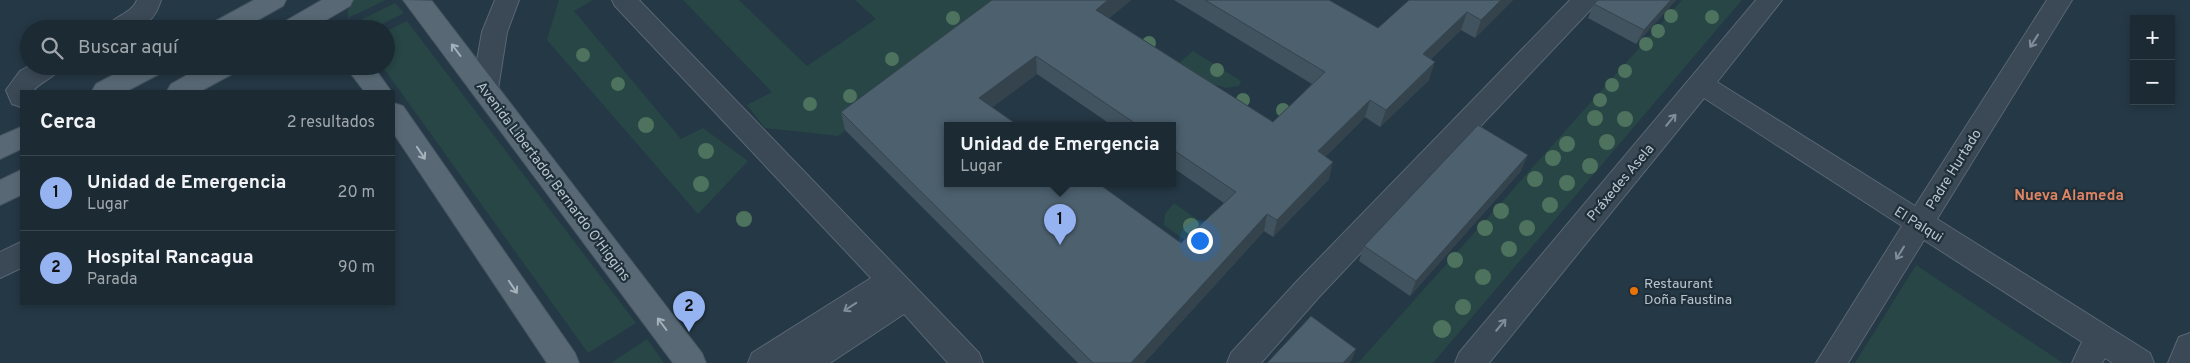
<!DOCTYPE html>
<html lang="es">
<meta charset="utf-8">
<style>
:root{--surface:#1c2a34;--page:#293640;--text:#f1f3f6;--muted:#a0a7ac;--line:#3a464f;--accent:#95b2f1}
body{margin:0;font-family:Overpass,sans-serif;background:var(--page);color:var(--text)}
.controls{position:absolute;right:15px;top:15px;display:grid;overflow:hidden;border-radius:0px;box-shadow:0 2px 8px #0003}
.controls button{width:45px;height:45px;display:grid;place-items:center;padding:0;border:0;border-bottom:1px solid var(--line);background:var(--surface);color:var(--text);font:25px sans-serif}
.you{position:absolute;left:1199px;top:240px;width:18px;height:18px;margin:-12px;border:4px solid #fff;border-radius:50%;background:#1a73e8;box-shadow:0 0 0 8px #1a73e833}
.badge{display:grid;place-items:center;width:32px;height:32px;border-radius:50%;background:var(--accent);color:#111;font-size:16px;font-weight:700}
.pin{position:absolute;translate:-50% -41px;filter:drop-shadow(0 1px 2px #0008)}
.pin::after{content:'';position:absolute;top:26px;width:18px;height:15px;background:inherit;clip-path:polygon(0 0,100% 0,50% 100%)}
.popup{position:absolute;left:944px;top:122px;width:232px;height:65px;box-sizing:border-box;display:grid;place-content:center;border-radius:0px;background:var(--surface);filter:drop-shadow(0 1px 4px #0005);font-size:16px;white-space:nowrap;color:var(--muted)}
.popup b{font-size:19px;color:var(--text)}
.popup::after{content:'';position:absolute;left:50%;top:100%;margin-left:-10px;border:10px solid transparent;border-top-color:var(--surface)}
.list{margin:0;padding:0;list-style:none}
h2{display:flex;justify-content:space-between;align-items:center;height:65px;margin:0;padding:0 20px;font-size:21px}
h2 small{font-size:16px;font-weight:400;color:var(--muted)}
.list li{display:grid;grid-template-columns:32px 1fr auto;gap:15px;align-items:center;box-sizing:border-box;height:75px;padding:0 20px;border-top:1px solid var(--line)}
.list b{display:block;font-size:19px;white-space:nowrap}
.list p{margin:0;font-size:16px;white-space:nowrap;color:var(--muted)}
.list em{font-size:16px;font-style:normal;color:var(--muted)}
.icon{flex:none;width:28px;height:28px;fill:none;stroke:currentColor;stroke-width:2;stroke-linecap:round;stroke-linejoin:round}
.map{position:relative;flex:none;width:2190px;height:363px;overflow:hidden}
.search{position:absolute;background:var(--surface);box-shadow:0 2px 8px #0003;left:20px;top:20px;width:375px;height:55px;display:flex;align-items:center;gap:12px;box-sizing:border-box;padding:0 18px;border-radius:28px;color:var(--muted);font-size:19px}
.panel{position:absolute;background:var(--surface);box-shadow:0 2px 8px #0003;left:20px;top:90px;width:375px;height:215px;border-radius:0px}
.map>svg:first-child{display:block}
</style>
<div class="map">
<svg width="2190" height="363" viewBox="0 0 2190 363">
<rect width="100%" height="100%" fill="#253845"/>
<g fill="#274645">
<path d="M 354,0 L 386,0 L 348,18 L 348,9 Z"/>
<path d="M 559,0 L 593,0 L 574,11 L 681,139 L 703,128 L 748,161 L 698,214 L 547,40 Z"/>
<path d="M 683,0 L 739,0 L 807,66 L 876,19 L 855,0 L 1018,0 L 838,136 L 765,128 L 747,105 L 772,92 Z"/>
<path d="M 1682,0 L 1742,0 L 1433,363 L 1358,363 Z"/>
<path d="M 395,3 L 404,13 L 372,29 L 356,29 L 353,24 Z"/>
<path d="M 407,21 L 636,323 L 588,353 L 382,66 L 386,66 L 386,31 Z"/>
<path d="M 1193,51 L 1241,81 L 1239,86 L 1226,88 L 1170,71 Z"/>
<path d="M 1174,203 L 1209,228 L 1192,245 L 1164,225 L 1165,214 Z"/>
<path d="M 1916,265 L 2063,363 L 1855,363 Z"/>
<path d="M 647,339 L 664,363 L 611,363 Z"/>
</g>
<g fill="none" stroke-linecap="round" stroke-linejoin="round">
<g stroke="#596772" stroke-width="2">
<g id="minor">
<path d="M 137,0 L 161,0 C 151,32 133,29 105,29 C 112,16 131,15 137,0 Z"/>
<path d="M 495,0 L 519,0 L 507,32 L 498,89 L 494,96 L 485,99 L 476,96 L 472,89 L 482,32 Z"/>
<path d="M 612,0 L 639,0 L 979,353 L 983,363 L 948,363 L 904,314 L 830,363 L 748,363 L 752,353 L 871,278 L 615,6 Z"/>
<path d="M 1570,0 L 1597,0 L 1594,6 L 1319,297 L 1261,363 L 1227,363 L 1231,353 L 1299,279 Z"/>
<path d="M 1756,0 L 1782,0 L 1717,82 L 1915,206 L 2047,0 L 2072,0 L 1937,219 L 2150,353 L 2154,363 L 2113,363 L 2105,358 L 2102,363 L 2072,363 L 2082,342 L 1924,240 L 1848,363 L 1816,363 L 1902,226 L 1704,98 L 1489,363 L 1455,363 L 1459,353 Z"/>
<path d="M 29,66 L 62,66 C 55,78 41,81 33,91 L 21,91 L 21,107 L 12,104 L 6,90 L 20,71 Z"/>
<path d="M 21,242 L 21,268 L 0,278 L 0,252 Z"/>
<path d="M 2190,333 L 2190,363 L 2168,363 L 2179,337 Z"/>
</g>
</g>
<g stroke="#44535e" stroke-width="2">
<g id="major">
<path d="M 254,0 L 286,0 L 283,6 L 242,29 L 209,29 L 212,23 Z"/>
<path d="M 322,0 L 353,0 L 350,6 L 311,29 L 279,29 L 282,23 Z"/>
<path d="M 403,0 L 432,1 L 702,353 L 706,363 L 673,363 Z"/>
<path d="M 130,66 L 165,66 L 161,73 L 127,91 L 92,91 L 96,84 Z"/>
<path d="M 203,66 L 238,66 L 234,73 L 201,91 L 167,91 L 171,84 Z"/>
<path d="M 345,66 L 373,66 L 391,91 L 364,91 Z"/>
<path d="M 394,103 L 403,106 L 575,353 L 579,363 L 547,363 L 394,134 Z"/>
<path d="M 21,127 L 21,149 L 0,159 L 0,136 Z"/>
<path d="M 21,170 L 21,195 L 0,205 L 0,180 Z"/>
</g>
</g>
<use href="#minor" fill="#3a4955" fill-rule="evenodd"/>
<use href="#major" fill="#586975" fill-rule="evenodd"/>
</g>
<g fill="#4d725d">
<circle cx="1671" cy="16" r="7"/>
<circle cx="1712" cy="17" r="7"/>
<circle cx="953" cy="18" r="7"/>
<circle cx="1658" cy="31" r="7"/>
<circle cx="1149" cy="43" r="7"/>
<circle cx="1646" cy="44" r="7"/>
<circle cx="583" cy="55" r="7"/>
<circle cx="892" cy="59" r="7"/>
<circle cx="1217" cy="70" r="7"/>
<circle cx="1625" cy="71" r="7"/>
<circle cx="618" cy="84" r="7"/>
<circle cx="1612" cy="85" r="7"/>
<circle cx="850" cy="96" r="7"/>
<circle cx="1243" cy="100" r="7"/>
<circle cx="1600" cy="100" r="7"/>
<circle cx="810" cy="104" r="7"/>
<circle cx="1283" cy="110" r="7"/>
<circle cx="1595" cy="118" r="8"/>
<circle cx="1625" cy="119" r="8"/>
<circle cx="646" cy="125" r="8"/>
<circle cx="1607" cy="142" r="8"/>
<circle cx="1567" cy="144" r="8"/>
<circle cx="706" cy="151" r="8"/>
<circle cx="1553" cy="158" r="8"/>
<circle cx="1590" cy="166" r="8"/>
<circle cx="1535" cy="179" r="8"/>
<circle cx="1567" cy="183" r="8"/>
<circle cx="701" cy="184" r="8"/>
<circle cx="1550" cy="205" r="8"/>
<circle cx="1501" cy="211" r="8"/>
<circle cx="744" cy="219" r="8"/>
<circle cx="1191" cy="226" r="8"/>
<circle cx="1485" cy="228" r="8"/>
<circle cx="1527" cy="228" r="8"/>
<circle cx="1509" cy="249" r="8"/>
<circle cx="1455" cy="260" r="8"/>
<circle cx="1483" cy="277" r="8"/>
<circle cx="1463" cy="307" r="8"/>
<circle cx="1442" cy="329" r="9"/>
</g>
<g fill="#41535f" fill-rule="evenodd">
<path d="M 992,0 L 1131,0 L 1109,18 L 1273,122 L 1312,84 L 1174,0 L 1329,0 L 1378,28 L 1513,0 L 1475,38 L 1461,30 L 1431,59 L 1429,80 L 1380,127 L 1365,117 L 1326,156 L 1329,179 L 1273,237 L 1264,231 L 1144,363 L 1078,363 L 845,130 L 841,112 ZM 1037,74 L 1113,126 L 1172,126 L 1172,167 L 1224,203 L 1181,243 L 992,107 Z"/>
<path d="M 1598,0 L 1676,0 L 1636,44 L 1588,18 L 1594,4 Z"/>
<path d="M 1521,171 L 1410,296 L 1359,261 L 1364,246 Z"/>
</g>
<g fill="#35434d">
<path d="M 1108,0 L 1131,0 L 1096,28 L 1096,10 Z"/>
<path d="M 1501,0 L 1513,0 L 1475,38 L 1481,20 Z"/>
<path d="M 1671,0 L 1676,0 L 1636,44 L 1644,30 Z"/>
<path d="M 1467,12 L 1461,30 L 1417,72 L 1423,54 Z"/>
<path d="M 1036,56 L 1037,74 L 981,116 L 979,98 Z"/>
<path d="M 1435,62 L 1429,80 L 1380,127 L 1386,110 Z"/>
<path d="M 1370,100 L 1365,117 L 1314,168 L 1318,151 Z"/>
<path d="M 1528,155 L 1521,171 L 1410,296 L 1416,281 Z"/>
<path d="M 1333,162 L 1329,179 L 1273,237 L 1277,220 Z"/>
<path d="M 1267,214 L 1264,231 L 1144,363 L 1131,363 Z"/>
<path d="M 1356,349 L 1352,360 L 1349,363 L 1343,363 Z"/>
</g>
<g fill="#4c606e" stroke="#35434d" fill-rule="evenodd">
<path d="M 992,0 L 1108,0 L 1096,10 L 1273,122 L 1325,72 L 1205,0 L 1329,0 L 1378,28 L 1409,0 L 1501,0 L 1481,20 L 1467,12 L 1423,54 L 1435,62 L 1386,110 L 1370,100 L 1318,151 L 1333,162 L 1277,220 L 1267,214 L 1131,363 L 1093,363 L 841,112 ZM 1036,56 L 1139,126 L 1172,126 L 1172,149 L 1236,192 L 1181,243 L 1099,184 L 948,184 L 948,126 L 1019,126 L 979,98 Z"/>
<path d="M 1598,0 L 1671,0 L 1644,30 L 1594,4 Z"/>
<path d="M 1478,125 L 1528,155 L 1416,281 L 1364,246 Z"/>
<path d="M 1311,316 L 1356,349 L 1343,363 L 1267,363 Z"/>
</g>
<defs><path id="oneway-shaft" d="M-6 0H5M1.5-3L5.5 0L1.5 3" fill="none" stroke-width="1.6" stroke-linecap="round" stroke-linejoin="round" transform="scale(1.25)"/></defs>
<g stroke="#7f8d98">
<use href="#oneway-shaft" transform="translate(2034 41) rotate(122)"/>
<use href="#oneway-shaft" transform="translate(1671 120) rotate(-50)"/>
<use href="#oneway-shaft" transform="translate(1900 253) rotate(122)"/>
<use href="#oneway-shaft" transform="translate(850 307) rotate(147)"/>
<use href="#oneway-shaft" transform="translate(1501 325) rotate(-50)"/>
</g>
<g stroke="#a5b2bc">
<use href="#oneway-shaft" transform="translate(456 50) rotate(-127)"/>
<use href="#oneway-shaft" transform="translate(421 153) rotate(56)"/>
<use href="#oneway-shaft" transform="translate(513 287) rotate(56)"/>
<use href="#oneway-shaft" transform="translate(662 324) rotate(-127)"/>
</g>
<circle fill="#e8710a" stroke="#1f2f3a" stroke-width="2" cx="1634" cy="291" r="5"/>
<g text-anchor="middle" stroke-width="4.5" stroke-linejoin="round" paint-order="stroke">
<g font-size="14" fill="#b8c4ce" stroke="#1f2f3a">
<text transform="translate(1953 169) rotate(-58)" y="5">Padre Hurtado</text>
<text transform="translate(554 181) rotate(53)" y="5">Avenida Libertador Bernardo O'Higgins</text>
<text transform="translate(1620 182) rotate(-50)" y="5">Práxedes Asela</text>
<text transform="translate(1919 224) rotate(32)" y="5">El Palqui</text>
</g>
<g font-size="14" fill="#b8c4ce" stroke="#1f2f3a" text-anchor="start">
<text x="1644" y="288">Restaurant<tspan x="1644" dy="16">Doña Faustina</tspan></text>
</g>
<g font-size="15" font-weight="bold" fill="#de8463" stroke="#1f2f3a">
<text x="2069" y="200">Nueva Alameda</text>
</g>
</g>
</svg>
<div class="controls">
<button>+</button>
<button>−</button>
</div>
<div class="you"></div>
<div class="pin badge" style="left:1060px;top:245px">1</div>
<div class="popup"><b>Unidad de Emergencia</b>Lugar</div>
<div class="pin badge" style="left:689px;top:332px">2</div>
<div class="search"><svg class="icon" aria-label="search" viewBox="0 0 24 24"><circle cx="10" cy="10" r="6"/><path d="M15 15l6 6"/></svg>Buscar aquí</div>
<section class="panel">
<h2>Cerca<small>2 resultados</small></h2>
<ul class="list">
<li><span class="badge">1</span><div><b>Unidad de Emergencia</b><p>Lugar</p></div><em>20 m</em></li>
<li><span class="badge">2</span><div><b>Hospital Rancagua</b><p>Parada</p></div><em>90 m</em></li>
</ul>
</section>
</div>
